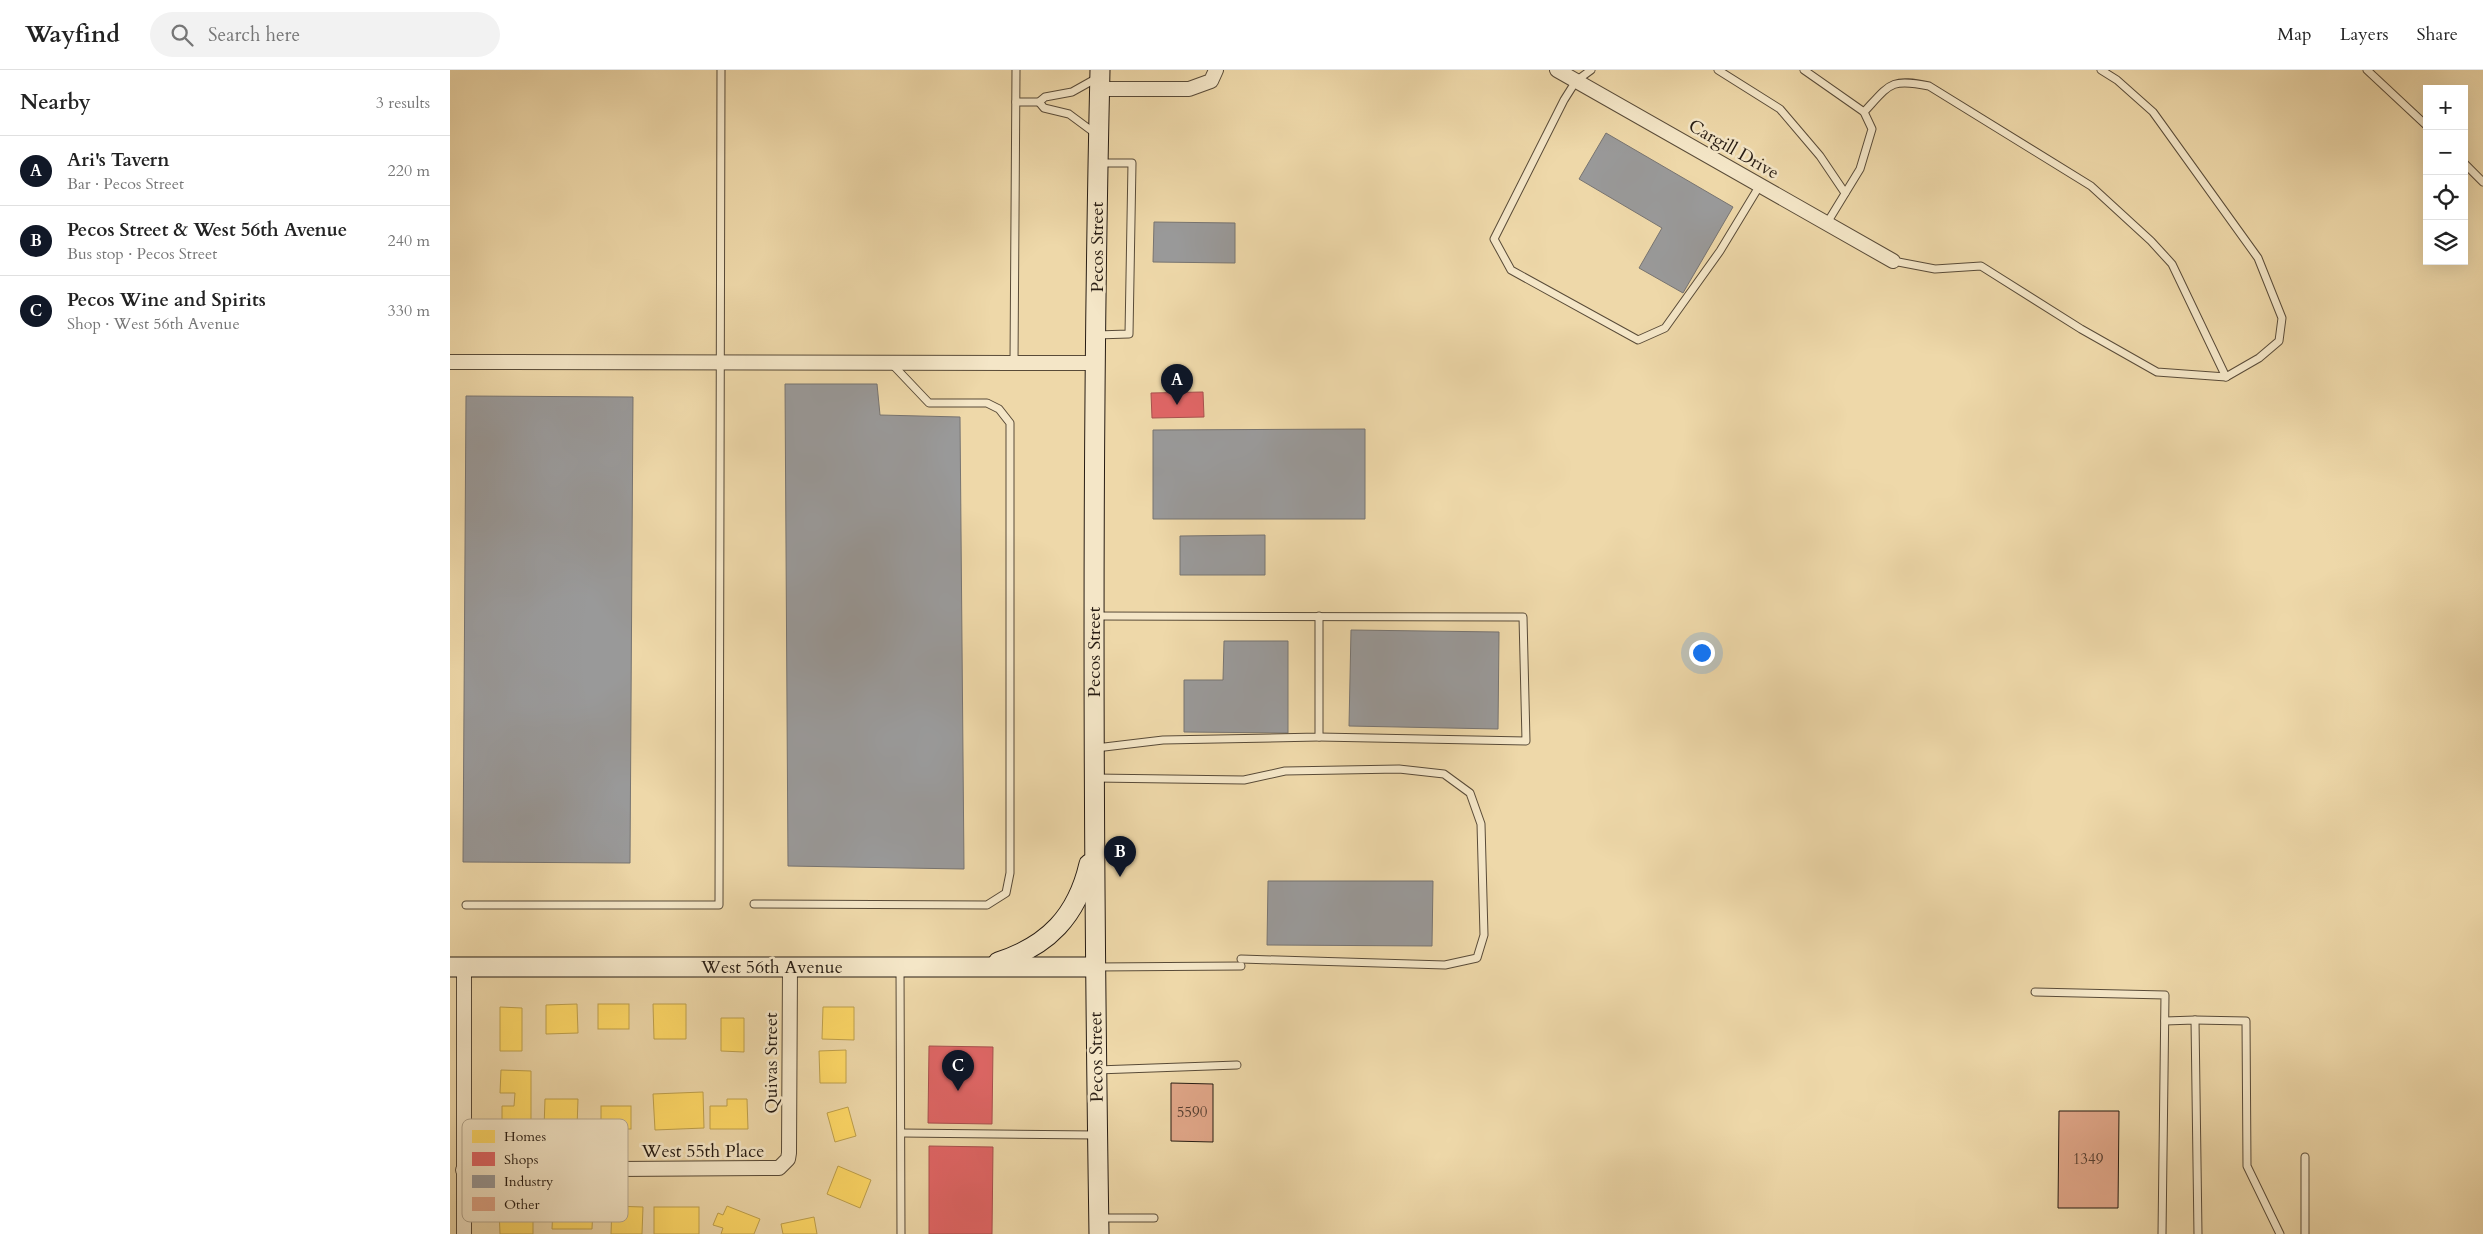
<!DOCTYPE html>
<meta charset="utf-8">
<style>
:root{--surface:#fff;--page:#f2f2f2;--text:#222;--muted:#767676;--line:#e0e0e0;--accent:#111827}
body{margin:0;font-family:Cardo,serif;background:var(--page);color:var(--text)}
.controls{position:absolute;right:15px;top:15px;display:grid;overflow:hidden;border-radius:0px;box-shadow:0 5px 20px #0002}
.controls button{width:45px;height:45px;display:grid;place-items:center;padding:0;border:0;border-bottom:1px solid var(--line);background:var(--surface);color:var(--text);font:25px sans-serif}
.you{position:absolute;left:1251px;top:582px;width:18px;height:18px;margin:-12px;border:4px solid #fff;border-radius:50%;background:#1a73e8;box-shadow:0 0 0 8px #1a73e833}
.badge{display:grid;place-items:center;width:32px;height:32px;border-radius:50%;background:var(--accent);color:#fff;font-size:16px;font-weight:700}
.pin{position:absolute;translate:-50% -41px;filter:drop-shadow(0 1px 2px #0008)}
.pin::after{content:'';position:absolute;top:26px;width:18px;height:15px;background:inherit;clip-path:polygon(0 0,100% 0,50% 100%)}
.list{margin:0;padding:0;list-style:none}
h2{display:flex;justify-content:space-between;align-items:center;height:65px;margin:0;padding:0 20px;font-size:21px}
h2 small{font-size:16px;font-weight:400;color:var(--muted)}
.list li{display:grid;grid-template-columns:32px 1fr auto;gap:15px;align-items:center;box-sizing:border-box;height:70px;padding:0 20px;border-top:1px solid var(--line)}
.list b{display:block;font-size:19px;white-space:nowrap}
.list p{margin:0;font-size:16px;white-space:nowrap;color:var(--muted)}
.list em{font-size:16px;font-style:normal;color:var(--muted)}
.icon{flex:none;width:28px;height:28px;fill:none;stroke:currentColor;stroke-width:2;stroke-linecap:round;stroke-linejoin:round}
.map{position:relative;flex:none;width:2033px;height:1164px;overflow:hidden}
header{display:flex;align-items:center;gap:30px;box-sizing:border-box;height:70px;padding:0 25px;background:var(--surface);border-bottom:1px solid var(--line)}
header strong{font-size:24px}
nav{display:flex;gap:28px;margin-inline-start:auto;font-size:18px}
.search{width:350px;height:45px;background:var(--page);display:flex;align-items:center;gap:12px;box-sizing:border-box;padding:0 18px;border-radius:28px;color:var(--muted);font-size:19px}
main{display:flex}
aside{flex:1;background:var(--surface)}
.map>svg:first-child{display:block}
</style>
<header>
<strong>Wayfind</strong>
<div class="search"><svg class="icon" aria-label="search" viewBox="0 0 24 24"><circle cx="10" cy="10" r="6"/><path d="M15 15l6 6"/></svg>Search here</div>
<nav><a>Map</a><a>Layers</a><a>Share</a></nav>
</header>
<main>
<aside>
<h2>Nearby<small>3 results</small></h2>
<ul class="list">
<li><span class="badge">A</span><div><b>Ari's Tavern</b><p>Bar · Pecos Street</p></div><em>220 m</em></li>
<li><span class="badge">B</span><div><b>Pecos Street &amp; West 56th Avenue</b><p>Bus stop · Pecos Street</p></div><em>240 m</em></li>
<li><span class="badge">C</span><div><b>Pecos Wine and Spirits</b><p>Shop · West 56th Avenue</p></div><em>330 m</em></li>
</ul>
</aside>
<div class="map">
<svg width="2033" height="1164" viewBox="0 0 2033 1164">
<rect width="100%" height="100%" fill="#eed8a9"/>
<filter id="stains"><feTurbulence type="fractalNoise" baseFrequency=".004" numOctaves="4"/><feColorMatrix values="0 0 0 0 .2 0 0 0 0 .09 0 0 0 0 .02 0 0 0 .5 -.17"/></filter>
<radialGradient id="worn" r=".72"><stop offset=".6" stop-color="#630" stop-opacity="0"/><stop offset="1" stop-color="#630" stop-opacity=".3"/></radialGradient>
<g fill="#ffd966" stroke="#bea04d">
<path d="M 127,934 L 128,963 L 96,964 L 96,935 Z"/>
<rect x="148" y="934" width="31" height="25"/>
<path d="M 203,934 L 236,934 L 236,969 L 204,969 Z"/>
<path d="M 50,937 L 72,938 L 72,981 L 50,981 Z"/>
<path d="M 373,937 L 404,937 L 404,970 L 372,969 Z"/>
<path d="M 271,948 L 294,948 L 294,982 L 271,981 Z"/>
<path d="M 396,980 L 396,1013 L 370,1013 L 369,981 Z"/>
<path d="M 51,1000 L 81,1001 L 81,1056 L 52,1056 L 52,1036 L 64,1036 L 65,1023 L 50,1023 Z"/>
<path d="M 253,1022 L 254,1058 L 205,1060 L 203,1024 Z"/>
<path d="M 95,1029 L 128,1029 L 127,1058 L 94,1058 Z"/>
<path d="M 277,1029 L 297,1029 L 298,1059 L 260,1059 L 260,1036 L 277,1036 Z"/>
<rect x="151" y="1036" width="30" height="23"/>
<path d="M 398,1037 L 406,1066 L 385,1072 L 377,1043 Z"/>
<path d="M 388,1096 L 421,1110 L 410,1138 L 377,1124 Z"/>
<path d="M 162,1136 L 193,1137 L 192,1164 L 161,1164 Z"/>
<path d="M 277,1136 L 310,1149 L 304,1164 L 271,1164 L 273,1158 L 263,1155 L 268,1143 L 273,1145 Z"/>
<path d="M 83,1137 L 83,1164 L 50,1164 L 49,1138 Z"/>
<path d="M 103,1137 L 143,1138 L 142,1159 L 102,1159 Z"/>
<rect x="204" y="1137" width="45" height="27"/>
<path d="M 364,1147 L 367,1164 L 333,1164 L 331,1154 Z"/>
</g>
<g fill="#e06666" stroke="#a8504d">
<path d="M 753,322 L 754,347 L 702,348 L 701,323 Z"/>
<path d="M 479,976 L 543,977 L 542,1054 L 478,1053 Z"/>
<path d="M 479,1076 L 543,1077 L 542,1164 L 479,1164 Z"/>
</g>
<g fill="#999" stroke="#777471">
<path d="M 1156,63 L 1283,137 L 1233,223 L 1189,198 L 1212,158 L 1129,109 Z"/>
<path d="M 704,152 L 785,153 L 785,193 L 703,192 Z"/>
<path d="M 335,314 L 427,314 L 430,345 L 510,347 L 514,799 L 338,796 Z"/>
<path d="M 16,326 L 183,327 L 180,793 L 13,792 Z"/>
<path d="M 915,359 L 915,449 L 703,449 L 703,360 Z"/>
<path d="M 815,465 L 815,505 L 730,505 L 730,466 Z"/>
<path d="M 901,560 L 1049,562 L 1048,659 L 899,656 Z"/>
<path d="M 774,571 L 838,571 L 838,663 L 734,662 L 734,610 L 773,610 Z"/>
<path d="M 818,811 L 983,811 L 982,876 L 817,875 Z"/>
</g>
<g fill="#dfa587" stroke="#271c13">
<path d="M 721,1013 L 763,1014 L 763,1072 L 721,1071 Z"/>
<path d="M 1609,1041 L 1669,1041 L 1668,1138 L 1608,1138 Z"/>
</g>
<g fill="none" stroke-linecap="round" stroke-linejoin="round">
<g stroke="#594b38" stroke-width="9">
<g id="lane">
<path d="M 1141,0 L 1126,11 L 1114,30 L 1044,169 L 1061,200 L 1188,270 L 1215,258 L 1270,181 L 1310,115"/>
<path d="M 1268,0 L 1330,39 L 1370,86 L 1395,123"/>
<path d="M 1354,0 L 1414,42 L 1422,59 L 1410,99 L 1377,153"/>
<path d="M 1917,0 L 1977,56"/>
<path d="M 566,32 L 589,32 L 595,27 L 622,22 L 647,8"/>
<path d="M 589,32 L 594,38 L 619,44 L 646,64"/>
<path d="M 1414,42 C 1440,14 1440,8 1479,16 L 1641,116 L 1701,171 L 1722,194 L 1776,307 L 1809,288 L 1829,271 L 1832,248 L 1808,188 L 1703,42 L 1667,10 L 1651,0"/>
<path d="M 2014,93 L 2033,112"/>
<path d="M 1443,191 L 1485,199 L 1531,196 L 1631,259 L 1707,302 L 1776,307"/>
<path d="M 646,265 L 679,264 L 682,93 L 650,93"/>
<path d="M 564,293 L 566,0"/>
<path d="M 645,546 L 1073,547 L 1076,671 L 869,667"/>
<path d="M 646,678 L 713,670 L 869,667 L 869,546"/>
<path d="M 645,708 L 794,710 L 835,701 L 949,699 L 994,704 L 1020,723 L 1031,754 L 1034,865 L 1027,888 L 995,895 L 791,889"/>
<path d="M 304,834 L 537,835 L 556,823 L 560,803 L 560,353 L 549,339 L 537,333 L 479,333 L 441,293"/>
<path d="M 16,835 L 269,835 L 271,0"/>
<path d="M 450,897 L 451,1164"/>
<path d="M 646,897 L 791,896"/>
<path d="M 1585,922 L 1715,925 L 1712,1164"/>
<path d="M 1745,950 L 1796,951 L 1797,1096 L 1830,1164"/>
<path d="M 1715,951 L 1745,950 L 1748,1164"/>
<path d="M 647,1000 L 787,995"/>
<path d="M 452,1063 L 646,1065"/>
<path d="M 649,1148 L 704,1148"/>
<path d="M 1855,1164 L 1855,1087"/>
</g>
</g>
<g stroke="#594b38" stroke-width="16">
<g id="street">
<path d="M 1107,0 L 1443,191"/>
<path d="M 650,19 L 739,19 L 761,11 L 766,0"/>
<path d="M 0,292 L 646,293"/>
<path d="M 13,1100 L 329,1098 L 338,1089 L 339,1083 L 340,897"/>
<path d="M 14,1164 L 14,897"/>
</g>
</g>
<g stroke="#271c13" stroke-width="21">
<g id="secondary">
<path d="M 548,892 C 598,876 627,846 639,794"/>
<path d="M 0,897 L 645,897"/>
<path d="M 649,1164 C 643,776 641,388 650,0"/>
</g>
</g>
<use href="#lane" stroke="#f4e6c7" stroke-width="7"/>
<use href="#street" stroke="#f4e6c7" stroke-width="14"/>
<use href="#secondary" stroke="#f4e6c7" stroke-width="19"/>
</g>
<g text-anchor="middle" stroke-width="5" stroke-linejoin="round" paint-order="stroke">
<g font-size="15" fill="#553e30">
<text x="742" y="1047">5590</text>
<text x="1638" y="1094">1349</text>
</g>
<g font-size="18" fill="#271c13" stroke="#f4e6c7">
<text transform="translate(1284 79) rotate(30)" y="6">Cargill Drive</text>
<text transform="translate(647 177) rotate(-90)" y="6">Pecos Street</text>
<text transform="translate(644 582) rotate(-90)" y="6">Pecos Street</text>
<text x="322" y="903">West 56th Avenue</text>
<text transform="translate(646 987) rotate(-91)" y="6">Pecos Street</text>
<text transform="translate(321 993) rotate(-90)" y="6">Quivas Street</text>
<text x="253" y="1087">West 55th Place</text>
</g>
</g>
<rect x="12" y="1049" width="166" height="103" rx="8" fill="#f4e6c7" stroke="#b6a991" stroke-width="1"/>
<rect x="22" y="1060" width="23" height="13" fill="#ffd966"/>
<rect x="22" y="1082" width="23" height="14" fill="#e06666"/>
<rect x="22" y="1105" width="23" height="13" fill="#999"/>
<rect x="22" y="1127" width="23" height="14" fill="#dfa587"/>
<g font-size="14" fill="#271c13">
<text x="54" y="1071">Homes</text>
<text x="54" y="1094">Shops</text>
<text x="54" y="1116">Industry</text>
<text x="54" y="1139">Other</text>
</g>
<rect width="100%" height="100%" filter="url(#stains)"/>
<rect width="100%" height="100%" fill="url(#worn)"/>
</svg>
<div class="controls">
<button>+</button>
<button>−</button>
<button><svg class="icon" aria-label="locate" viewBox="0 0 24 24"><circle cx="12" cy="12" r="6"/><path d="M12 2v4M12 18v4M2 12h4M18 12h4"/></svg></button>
<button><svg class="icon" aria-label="layers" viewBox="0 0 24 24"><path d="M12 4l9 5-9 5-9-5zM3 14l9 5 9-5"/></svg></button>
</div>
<div class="you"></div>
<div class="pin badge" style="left:727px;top:335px">A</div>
<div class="pin badge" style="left:670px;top:807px">B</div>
<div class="pin badge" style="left:508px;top:1021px">C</div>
</div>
</main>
